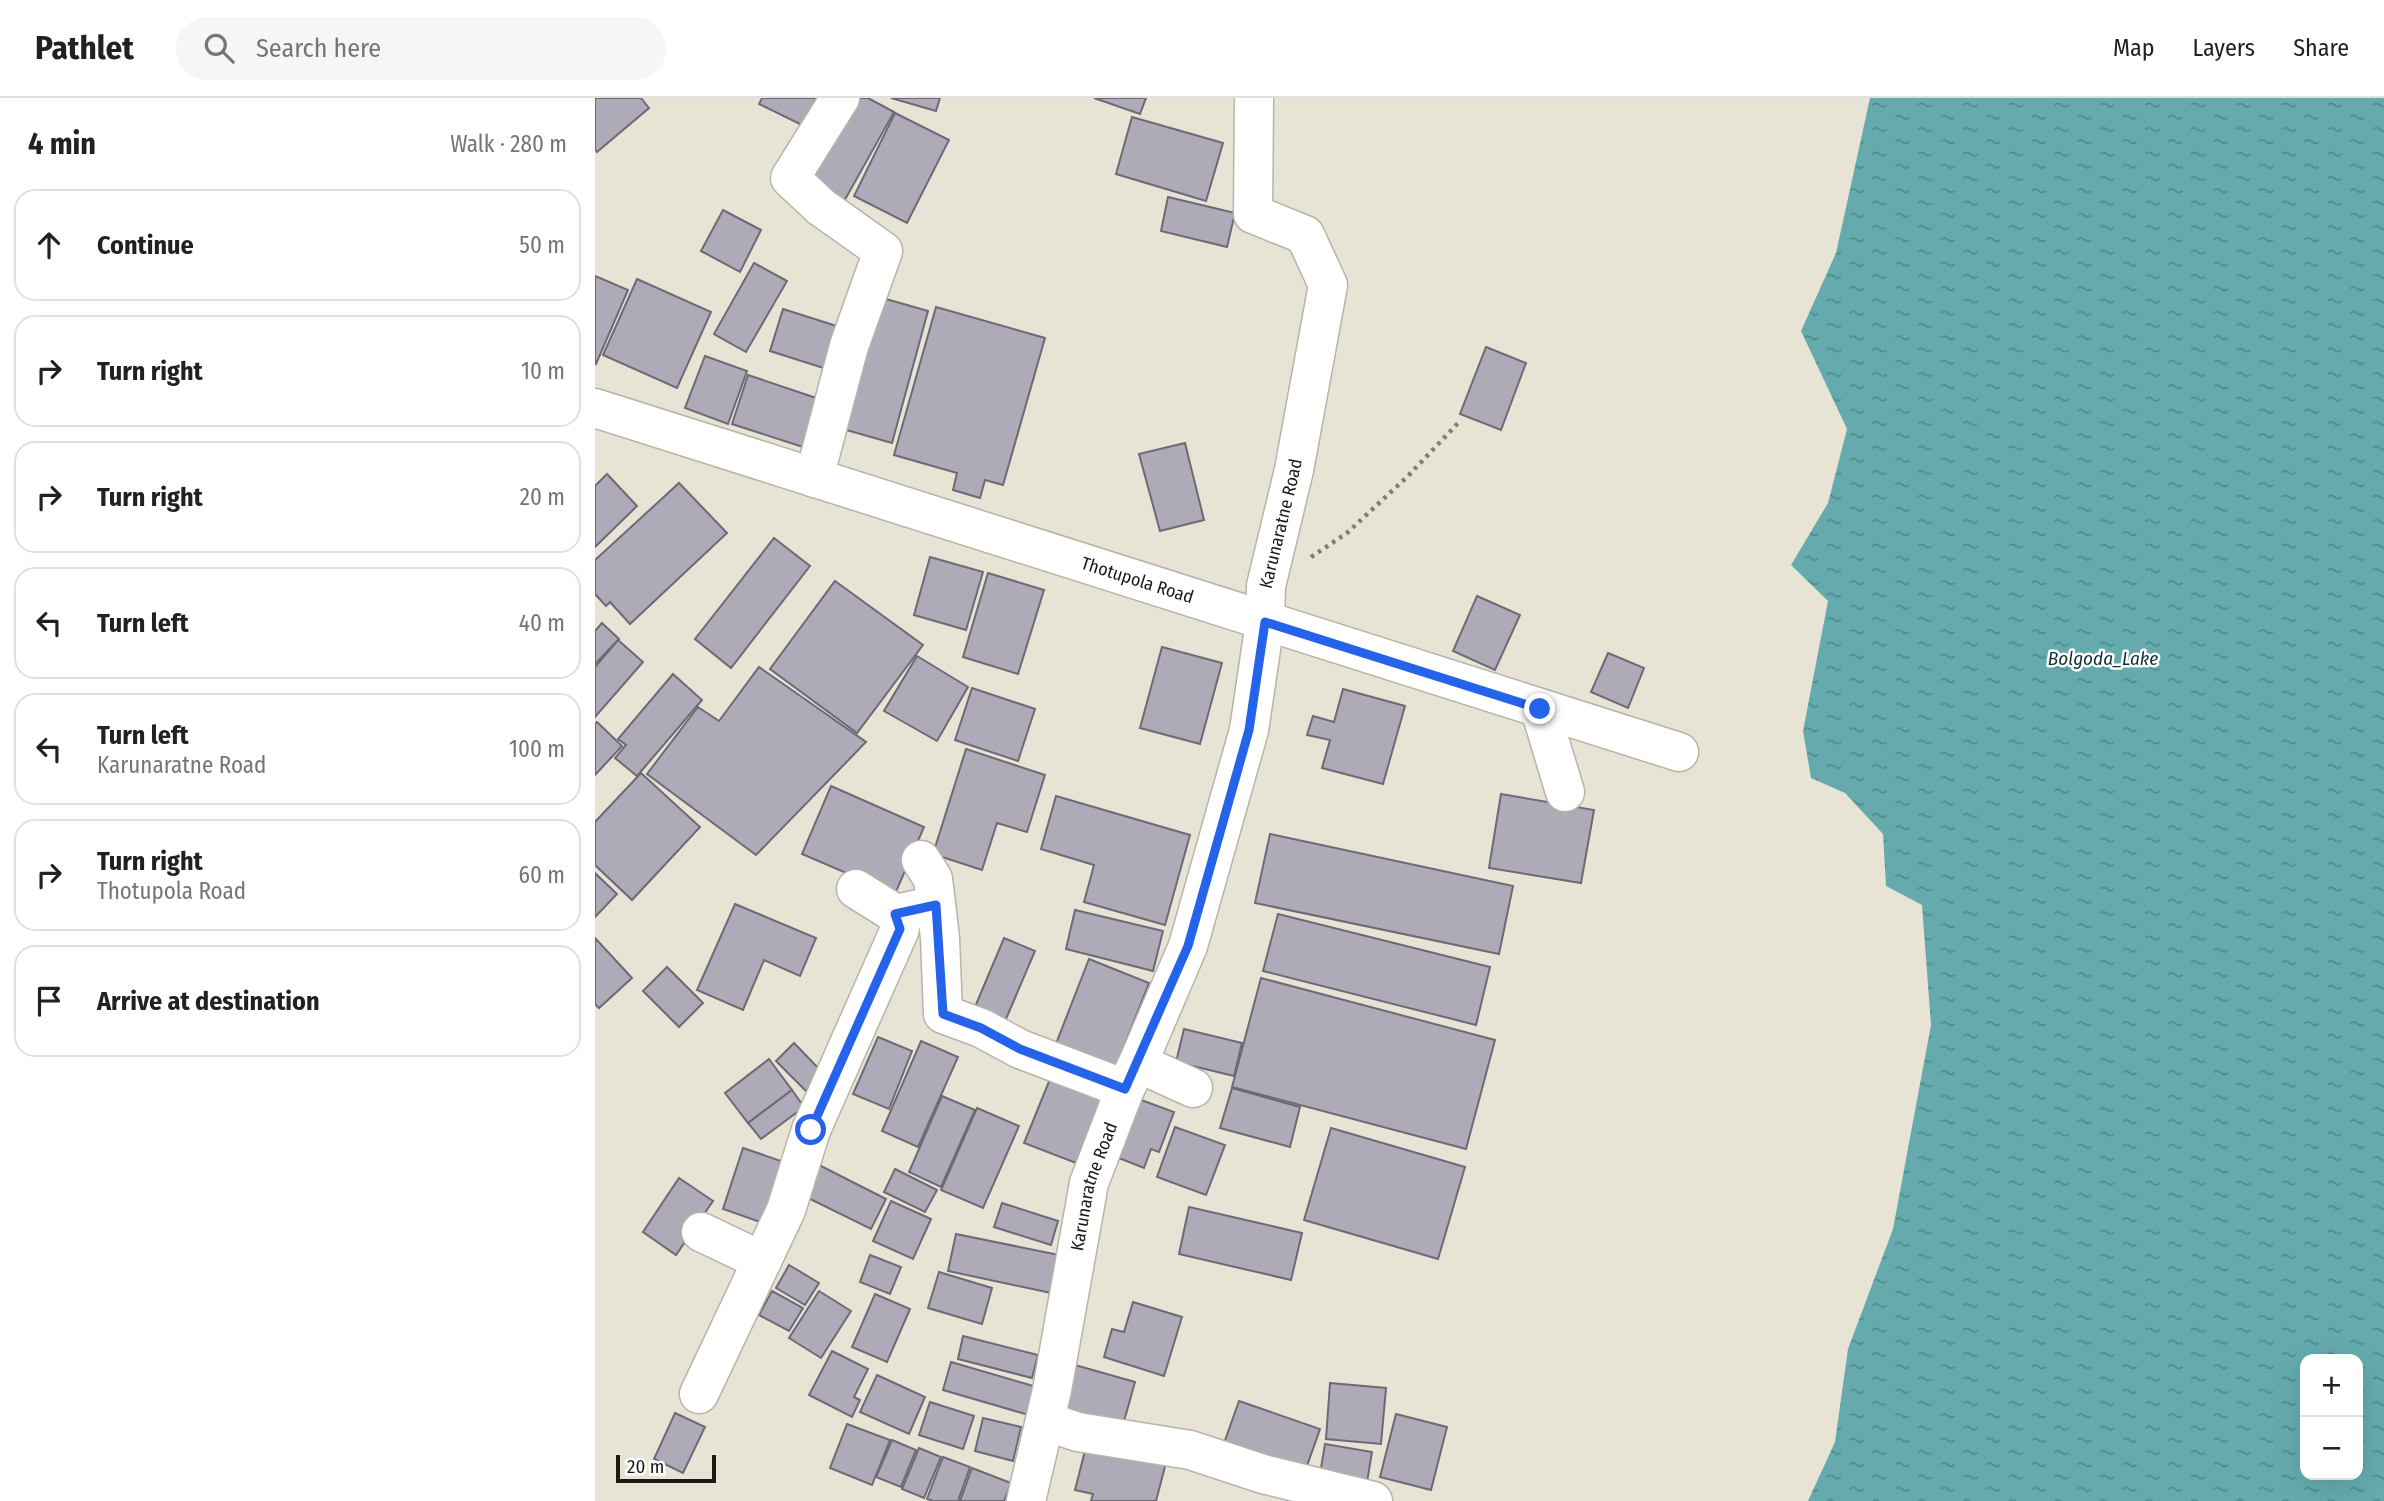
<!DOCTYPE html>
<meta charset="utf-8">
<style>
:root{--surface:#fff;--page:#f6f6f6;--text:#202124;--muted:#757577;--line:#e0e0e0}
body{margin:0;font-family:"Fira Sans Condensed",sans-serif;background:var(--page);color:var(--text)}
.controls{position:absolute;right:21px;bottom:21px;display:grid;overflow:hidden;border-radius:14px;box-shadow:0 7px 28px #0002}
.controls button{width:63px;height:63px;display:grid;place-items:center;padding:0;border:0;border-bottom:2px solid var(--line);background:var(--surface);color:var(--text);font:35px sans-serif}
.scale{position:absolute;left:21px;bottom:18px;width:100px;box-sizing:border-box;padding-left:7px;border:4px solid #1b1a15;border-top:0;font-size:19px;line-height:24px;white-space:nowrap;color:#1b1a15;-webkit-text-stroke:5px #fff;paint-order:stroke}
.stop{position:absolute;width:21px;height:21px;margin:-16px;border:5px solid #2563eb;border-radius:50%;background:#fff}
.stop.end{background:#2563eb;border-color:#fff;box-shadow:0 2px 7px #0008}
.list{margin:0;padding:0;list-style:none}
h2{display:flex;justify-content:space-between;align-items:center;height:91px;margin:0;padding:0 28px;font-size:30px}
h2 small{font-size:23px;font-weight:400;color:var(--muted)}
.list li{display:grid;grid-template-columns:46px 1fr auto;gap:21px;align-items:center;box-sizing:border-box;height:112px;margin:0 14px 14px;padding:0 14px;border:2px solid var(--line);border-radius:21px}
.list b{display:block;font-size:26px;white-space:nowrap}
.list p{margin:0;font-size:23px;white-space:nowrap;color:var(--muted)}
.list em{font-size:23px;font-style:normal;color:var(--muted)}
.icon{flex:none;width:38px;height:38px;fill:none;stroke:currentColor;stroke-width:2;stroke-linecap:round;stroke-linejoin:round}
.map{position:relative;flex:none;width:1789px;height:1403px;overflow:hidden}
header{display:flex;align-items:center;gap:42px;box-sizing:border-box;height:98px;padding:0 35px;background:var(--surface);border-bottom:2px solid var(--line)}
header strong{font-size:33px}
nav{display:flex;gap:38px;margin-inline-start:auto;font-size:24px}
.search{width:490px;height:63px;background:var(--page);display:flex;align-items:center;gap:18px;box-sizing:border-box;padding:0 24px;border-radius:38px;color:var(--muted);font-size:26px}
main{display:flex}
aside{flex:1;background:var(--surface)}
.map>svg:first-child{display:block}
</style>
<header>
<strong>Pathlet</strong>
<div class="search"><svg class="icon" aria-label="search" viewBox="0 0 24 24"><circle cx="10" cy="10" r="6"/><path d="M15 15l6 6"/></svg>Search here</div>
<nav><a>Map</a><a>Layers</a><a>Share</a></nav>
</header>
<main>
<aside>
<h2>4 min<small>Walk · 280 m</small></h2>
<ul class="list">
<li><svg class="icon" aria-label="ahead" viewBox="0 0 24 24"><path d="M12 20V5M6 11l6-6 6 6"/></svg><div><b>Continue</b></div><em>50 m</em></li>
<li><svg class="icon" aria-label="right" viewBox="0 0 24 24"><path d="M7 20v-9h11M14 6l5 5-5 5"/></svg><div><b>Turn right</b></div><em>10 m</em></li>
<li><svg class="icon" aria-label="right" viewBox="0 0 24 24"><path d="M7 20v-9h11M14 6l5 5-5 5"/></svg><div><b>Turn right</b></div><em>20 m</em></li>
<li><svg class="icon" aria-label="left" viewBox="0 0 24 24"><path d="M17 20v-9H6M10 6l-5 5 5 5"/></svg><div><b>Turn left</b></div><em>40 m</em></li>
<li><svg class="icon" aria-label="left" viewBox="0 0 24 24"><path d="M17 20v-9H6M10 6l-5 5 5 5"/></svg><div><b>Turn left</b><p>Karunaratne Road</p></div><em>100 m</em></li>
<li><svg class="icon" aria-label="right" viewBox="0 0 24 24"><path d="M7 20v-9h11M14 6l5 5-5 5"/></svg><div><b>Turn right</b><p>Thotupola Road</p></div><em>60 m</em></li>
<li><svg class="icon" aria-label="arrive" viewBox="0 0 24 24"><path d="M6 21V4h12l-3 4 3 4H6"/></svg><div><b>Arrive at destination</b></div></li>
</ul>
</aside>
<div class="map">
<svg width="1789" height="1403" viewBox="0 0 1789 1403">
<defs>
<pattern id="water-ripples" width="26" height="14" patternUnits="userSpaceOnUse" patternTransform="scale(1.75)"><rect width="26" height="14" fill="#65abae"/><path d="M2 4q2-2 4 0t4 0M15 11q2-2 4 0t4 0" fill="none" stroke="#528a8c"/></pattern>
</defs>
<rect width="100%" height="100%" fill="#e7e4d6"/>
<path fill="url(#water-ripples)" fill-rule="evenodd" d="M 1275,0 L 1789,0 L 1789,1403 L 1213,1403 L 1240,1344 L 1253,1251 L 1298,1131 L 1336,927 L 1327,807 L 1291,788 L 1288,736 L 1250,695 L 1216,680 L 1208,633 L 1233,503 L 1196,467 L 1233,405 L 1252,331 L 1206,233 L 1241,155 ZM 1710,1261 L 1763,1261 L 1763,1377 L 1710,1377 Z"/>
<g fill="#aeaab7" stroke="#6d6a76" stroke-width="2">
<path d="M 0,0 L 46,0 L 54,10 L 2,54 L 0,51 Z"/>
<path d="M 167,0 L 238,0 L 221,34 L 164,6 Z"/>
<path d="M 257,0 L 273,0 L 299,14 L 247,107 L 209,86 Z"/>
<path d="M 296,0 L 345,0 L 341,13 Z"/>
<path d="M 499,0 L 551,0 L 545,16 Z"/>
<path d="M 300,15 L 354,42 L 312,125 L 259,98 Z"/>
<path d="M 537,19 L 628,45 L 611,103 L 521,76 Z"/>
<path d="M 573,99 L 640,115 L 632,149 L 566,133 Z"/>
<path d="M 128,112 L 166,132 L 145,174 L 106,153 Z"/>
<path d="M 159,165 L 192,183 L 151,254 L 119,236 Z"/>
<path d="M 0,178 L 33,192 L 1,266 L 0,265 Z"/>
<path d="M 42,181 L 116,214 L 82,290 L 8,257 Z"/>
<path d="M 284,199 L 333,213 L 297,345 L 248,331 Z"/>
<path d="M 341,209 L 450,240 L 408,387 L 390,382 L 385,400 L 358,392 L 362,375 L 299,357 Z"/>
<path d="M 188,211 L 251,231 L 238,273 L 175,253 Z"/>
<path d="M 891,249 L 931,265 L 906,332 L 865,316 Z"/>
<path d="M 110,258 L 152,273 L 133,326 L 90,310 Z"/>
<path d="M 153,277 L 227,302 L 211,350 L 137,326 Z"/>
<path d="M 590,345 L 609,422 L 565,433 L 544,356 Z"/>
<path d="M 12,376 L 42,408 L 0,449 L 0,388 Z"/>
<path d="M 84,385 L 132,435 L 35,526 L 15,504 L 11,508 L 0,496 L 0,462 Z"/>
<path d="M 179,440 L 215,468 L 136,570 L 100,541 Z"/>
<path d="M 335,459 L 388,474 L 371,532 L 319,517 Z"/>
<path d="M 393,475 L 449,492 L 423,576 L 368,559 Z"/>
<path d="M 240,483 L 328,547 L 262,635 L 175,571 Z"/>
<path d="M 882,498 L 925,517 L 900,572 L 858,553 Z"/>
<path d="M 7,525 L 24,541 L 0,566 L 0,533 Z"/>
<path d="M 23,542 L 48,564 L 0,619 L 0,569 Z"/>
<path d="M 567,549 L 627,565 L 605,646 L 545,630 Z"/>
<path d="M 1013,555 L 1049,570 L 1033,610 L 996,594 Z"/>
<path d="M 322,558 L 373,589 L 342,643 L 289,613 Z"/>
<path d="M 164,569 L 271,644 L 161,757 L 52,676 L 103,609 L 124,623 Z"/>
<path d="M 78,576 L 107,602 L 42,678 L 20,660 L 31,647 L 23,641 Z"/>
<path d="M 377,590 L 440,611 L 423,663 L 360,642 Z"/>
<path d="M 748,591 L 810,608 L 788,686 L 727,670 L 735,642 L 712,637 L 718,618 L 739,624 Z"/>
<path d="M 2,624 L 27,648 L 0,677 L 0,626 Z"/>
<path d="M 371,651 L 450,677 L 432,734 L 402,725 L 387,772 L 338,756 Z"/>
<path d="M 46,675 L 105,729 L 37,802 L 0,767 L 0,724 Z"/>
<path d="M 236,688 L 329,729 L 300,796 L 207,756 Z"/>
<path d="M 906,696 L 999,712 L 986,785 L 894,770 Z"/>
<path d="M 461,698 L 595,737 L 570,827 L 489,804 L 499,767 L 446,751 Z"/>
<path d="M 675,736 L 918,788 L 904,856 L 660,805 Z"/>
<path d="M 0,775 L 22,796 L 0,819 Z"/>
<path d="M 140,806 L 221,840 L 205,878 L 169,862 L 148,912 L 102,892 Z"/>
<path d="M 480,812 L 568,833 L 558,873 L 471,851 Z"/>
<path d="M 683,816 L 895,869 L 881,927 L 668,873 Z"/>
<path d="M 0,840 L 37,880 L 4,910 L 0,906 Z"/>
<path d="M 409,840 L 440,853 L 408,928 L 377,916 Z"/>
<path d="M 494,861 L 554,885 L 519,974 L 459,951 Z"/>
<path d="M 72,869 L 108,905 L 84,929 L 48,893 Z"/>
<path d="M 666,880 L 900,942 L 871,1051 L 637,989 Z"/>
<path d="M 589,931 L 647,945 L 639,978 L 581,964 Z"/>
<path d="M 283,939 L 317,953 L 294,1011 L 258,996 Z"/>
<path d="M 326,943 L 363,959 L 323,1049 L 287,1033 Z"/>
<path d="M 199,945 L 229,976 L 211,993 L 181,963 Z"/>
<path d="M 174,961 L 197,992 L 153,1025 L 130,995 Z"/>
<path d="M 455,981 L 507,1001 L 481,1065 L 429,1045 Z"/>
<path d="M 637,990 L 705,1009 L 695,1049 L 625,1030 Z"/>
<path d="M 197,992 L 209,1009 L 166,1041 L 153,1025 Z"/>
<path d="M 347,998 L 380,1012 L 346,1089 L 314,1074 Z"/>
<path d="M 538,999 L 579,1014 L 564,1054 L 556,1051 L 549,1070 L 516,1057 Z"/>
<path d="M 382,1010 L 424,1028 L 388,1110 L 346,1092 Z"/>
<path d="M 580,1029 L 630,1047 L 611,1097 L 562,1079 Z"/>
<path d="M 736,1030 L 870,1069 L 843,1161 L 709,1122 Z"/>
<path d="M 148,1050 L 189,1064 L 168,1125 L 128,1111 Z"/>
<path d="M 222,1066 L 291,1101 L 276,1131 L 207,1097 Z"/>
<path d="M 300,1071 L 342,1092 L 330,1114 L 289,1094 Z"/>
<path d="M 84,1080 L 118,1103 L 81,1157 L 48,1134 Z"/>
<path d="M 296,1103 L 336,1121 L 318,1161 L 278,1143 Z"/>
<path d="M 407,1105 L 463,1123 L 456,1147 L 399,1129 Z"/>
<path d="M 594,1109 L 707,1135 L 696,1182 L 584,1156 Z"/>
<path d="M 361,1136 L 469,1158 L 461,1196 L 353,1173 Z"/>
<path d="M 275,1157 L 306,1169 L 295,1196 L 265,1184 Z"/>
<path d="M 194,1167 L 224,1185 L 210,1207 L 181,1190 Z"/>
<path d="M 344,1174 L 397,1190 L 387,1226 L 333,1210 Z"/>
<path d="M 177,1193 L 208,1210 L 194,1233 L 164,1217 Z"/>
<path d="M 224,1193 L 256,1213 L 226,1260 L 194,1240 Z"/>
<path d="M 280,1196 L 315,1211 L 292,1264 L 257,1249 Z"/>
<path d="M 538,1204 L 587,1219 L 569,1278 L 509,1259 L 517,1231 L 529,1234 Z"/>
<path d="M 368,1238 L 443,1257 L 437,1280 L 363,1261 Z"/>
<path d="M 237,1253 L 273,1271 L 259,1299 L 265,1302 L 257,1319 L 214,1297 Z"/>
<path d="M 356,1264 L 445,1290 L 437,1318 L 348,1292 Z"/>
<path d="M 480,1267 L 540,1284 L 526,1334 L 465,1317 Z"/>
<path d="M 282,1277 L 330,1299 L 314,1336 L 265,1314 Z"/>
<path d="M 735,1285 L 791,1290 L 786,1346 L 731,1341 Z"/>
<path d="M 644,1303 L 725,1331 L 708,1379 L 627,1351 Z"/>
<path d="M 335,1304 L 379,1318 L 368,1351 L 324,1337 Z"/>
<path d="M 80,1315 L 110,1329 L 88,1375 L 59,1361 Z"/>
<path d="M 801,1316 L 852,1329 L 836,1392 L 785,1379 Z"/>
<path d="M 388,1320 L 426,1329 L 418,1363 L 380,1353 Z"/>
<path d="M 252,1326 L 295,1342 L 277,1387 L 235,1370 Z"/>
<path d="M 493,1341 L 572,1361 L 561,1403 L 496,1403 L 498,1396 L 480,1392 Z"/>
<path d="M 297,1342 L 321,1352 L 306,1389 L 281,1379 Z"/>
<path d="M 730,1346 L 777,1354 L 772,1384 L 725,1376 Z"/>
<path d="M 324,1350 L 346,1359 L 329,1400 L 307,1391 Z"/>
<path d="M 348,1359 L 375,1369 L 363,1403 L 338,1403 L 332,1401 Z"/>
<path d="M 377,1370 L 416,1385 L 409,1403 L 365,1403 Z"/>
</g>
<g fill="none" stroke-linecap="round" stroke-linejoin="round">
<g stroke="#b7b4a7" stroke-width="41">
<g id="minor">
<path id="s1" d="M 0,310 L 1084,654"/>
<path d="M 219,380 L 254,248 L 288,153 L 226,109 L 195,80 L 245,0"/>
<path d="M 945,611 L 970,694"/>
<path d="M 326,762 L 338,781 L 345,840 L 348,916 L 386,930 L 425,951 L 530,991"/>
<path d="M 261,791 L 301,816"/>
<path d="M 543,965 L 598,990"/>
<path d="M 106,1134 L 167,1163"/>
<path d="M 104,1296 L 191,1112 L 216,1032 L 305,831 L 301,816 L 341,807"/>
<path d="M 450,1323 L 483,1334 L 595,1352 L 668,1376 L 778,1403"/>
<path id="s2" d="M 431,1403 L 457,1292 L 494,1085 L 530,991 L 543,965 L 593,848 L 654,632 L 670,524 L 671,488 L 699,372 L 733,187 L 710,137 L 658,116 L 659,0"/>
</g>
</g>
<path stroke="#7f7d74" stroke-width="4.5" stroke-dasharray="3.5 5" stroke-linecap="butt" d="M 716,459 L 752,435 L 813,378 L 865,323"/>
<use href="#minor" stroke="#fff" stroke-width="38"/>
</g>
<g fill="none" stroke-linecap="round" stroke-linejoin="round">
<path stroke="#2563eb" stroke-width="9" d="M 216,1032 L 305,831 L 300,816 L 341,807 L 348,916 L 386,930 L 425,951 L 530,991 L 593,848 L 654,632 L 670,524 L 945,611"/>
</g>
<g text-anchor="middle" stroke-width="5" stroke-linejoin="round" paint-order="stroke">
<g font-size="18" fill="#1b1a15" stroke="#fff">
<text dy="6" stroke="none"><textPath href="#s2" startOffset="1015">Karunaratne Road</textPath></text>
<text dy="6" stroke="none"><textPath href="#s1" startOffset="569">Thotupola Road</textPath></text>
<text dy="6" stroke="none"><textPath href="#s2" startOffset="322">Karunaratne Road</textPath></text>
</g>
<g font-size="19" font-style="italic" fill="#0e3233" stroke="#fff">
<text x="1508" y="567">Bolgoda_Lake</text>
</g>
</g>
</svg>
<div class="controls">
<button>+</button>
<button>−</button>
</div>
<div class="scale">20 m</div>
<div class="stop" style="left:216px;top:1032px"></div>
<div class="stop end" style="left:945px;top:611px"></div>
</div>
</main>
